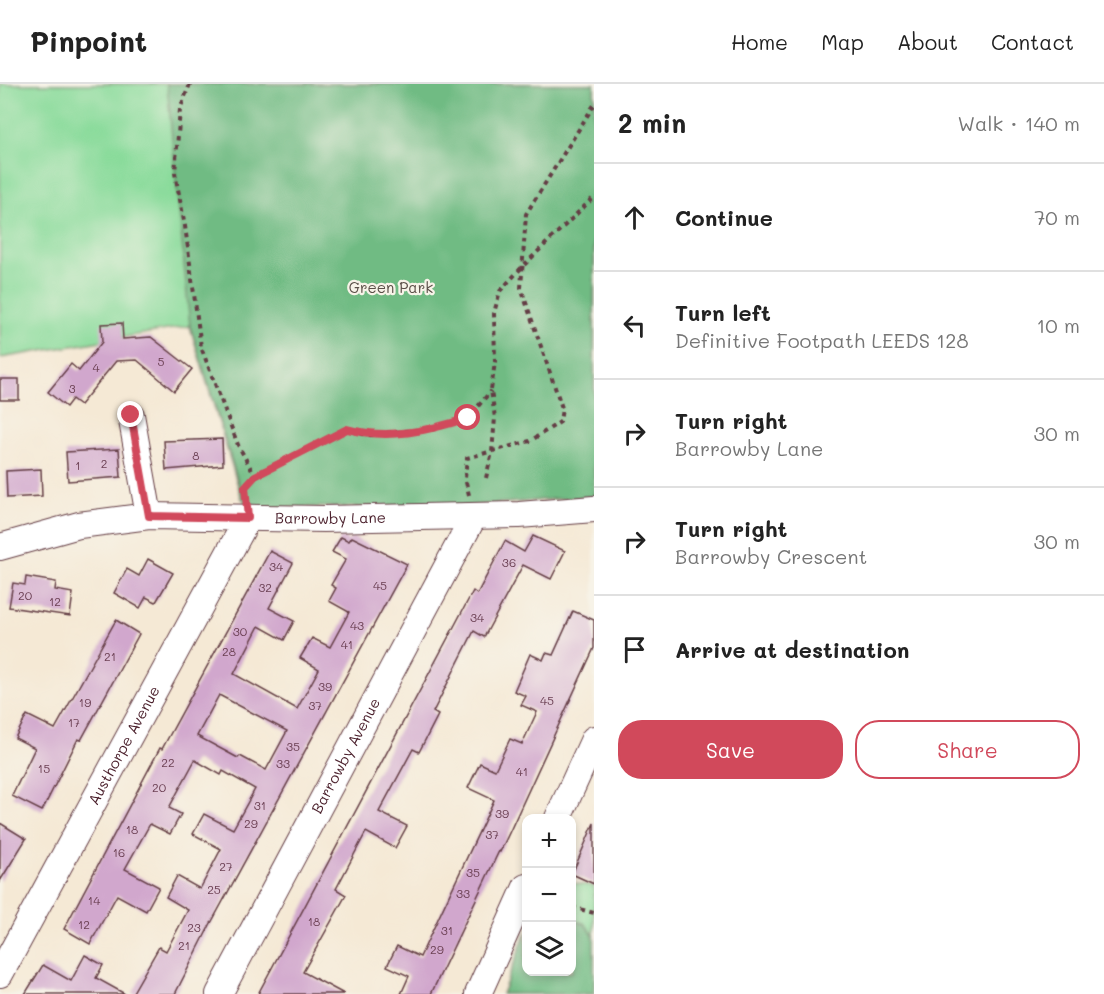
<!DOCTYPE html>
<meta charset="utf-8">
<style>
:root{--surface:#fff;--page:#f6f6f6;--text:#222;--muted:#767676;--line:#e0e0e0;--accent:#d1495b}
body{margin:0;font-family:Mali,sans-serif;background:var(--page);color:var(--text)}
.controls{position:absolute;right:18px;bottom:18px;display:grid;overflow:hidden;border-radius:12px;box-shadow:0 3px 9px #0003}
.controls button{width:54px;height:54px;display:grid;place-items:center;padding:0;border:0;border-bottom:2px solid var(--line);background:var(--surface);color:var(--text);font:30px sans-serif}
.stop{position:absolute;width:18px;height:18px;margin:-14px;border:4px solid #d1495b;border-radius:50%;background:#fff}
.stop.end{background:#d1495b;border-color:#fff;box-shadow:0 2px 6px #0008}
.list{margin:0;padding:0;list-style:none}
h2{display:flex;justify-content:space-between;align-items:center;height:78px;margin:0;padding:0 24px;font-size:26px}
h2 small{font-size:20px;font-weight:400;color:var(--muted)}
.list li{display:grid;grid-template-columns:39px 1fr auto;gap:18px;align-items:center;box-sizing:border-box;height:108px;padding:0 24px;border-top:2px solid var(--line)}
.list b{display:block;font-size:22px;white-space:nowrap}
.list p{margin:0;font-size:20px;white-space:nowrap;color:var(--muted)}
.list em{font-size:20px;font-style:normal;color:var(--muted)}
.actions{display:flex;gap:12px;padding:18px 24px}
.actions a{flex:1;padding:14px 0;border:2px solid var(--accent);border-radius:24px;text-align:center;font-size:21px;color:var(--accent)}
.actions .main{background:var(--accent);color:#fff}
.icon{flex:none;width:33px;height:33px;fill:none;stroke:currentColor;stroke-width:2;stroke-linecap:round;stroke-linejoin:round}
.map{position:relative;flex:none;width:594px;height:910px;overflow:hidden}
header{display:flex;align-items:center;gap:36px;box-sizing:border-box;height:84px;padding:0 30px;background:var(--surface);border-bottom:2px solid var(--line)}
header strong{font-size:28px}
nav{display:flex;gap:33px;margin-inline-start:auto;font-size:21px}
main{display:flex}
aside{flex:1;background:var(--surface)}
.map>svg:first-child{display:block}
</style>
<header>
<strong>Pinpoint</strong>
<nav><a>Home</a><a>Map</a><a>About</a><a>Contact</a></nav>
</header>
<main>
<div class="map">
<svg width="594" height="910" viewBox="0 0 594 910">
<rect width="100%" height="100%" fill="#f7f3e8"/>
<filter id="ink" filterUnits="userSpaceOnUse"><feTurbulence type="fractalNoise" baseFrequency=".0167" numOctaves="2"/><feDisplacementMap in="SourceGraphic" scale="12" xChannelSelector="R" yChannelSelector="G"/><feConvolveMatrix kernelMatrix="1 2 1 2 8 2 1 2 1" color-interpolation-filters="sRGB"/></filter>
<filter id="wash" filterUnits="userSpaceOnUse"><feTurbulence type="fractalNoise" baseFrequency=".008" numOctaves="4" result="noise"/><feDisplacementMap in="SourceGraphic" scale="24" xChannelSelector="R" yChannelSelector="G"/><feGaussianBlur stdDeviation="1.35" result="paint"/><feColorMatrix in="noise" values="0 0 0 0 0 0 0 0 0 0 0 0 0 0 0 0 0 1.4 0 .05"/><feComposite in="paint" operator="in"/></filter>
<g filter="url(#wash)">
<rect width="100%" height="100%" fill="#f5e9d5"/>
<g fill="#8adb9b" stroke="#6a7d63" stroke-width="1.5">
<path d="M 0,0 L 594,0 L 594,412 L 468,422 L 242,415 L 190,242 L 0,274 Z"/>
<path d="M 572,799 L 594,802 L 594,852 L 585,840 L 572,836 Z"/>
</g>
<g fill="#6fbb83" stroke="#5c6d57" stroke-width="1.5">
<path d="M 167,0 L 594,0 L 594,412 L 468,422 L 246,424 L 190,242 Z"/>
<path d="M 572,836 L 585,840 L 594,852 L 594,910 L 502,910 L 526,848 L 526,888 L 572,888 Z"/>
</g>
<g id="blocks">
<g fill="#d1a7cd" fill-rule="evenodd">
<path d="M 122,239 L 123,255 L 151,253 L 192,285 L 174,307 L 137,276 L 116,277 L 80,321 L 72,315 L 66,323 L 48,308 L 71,280 L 79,287 L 102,258 L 101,240 Z"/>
<rect x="0" y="295" width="19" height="21"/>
<path d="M 222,355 L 223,381 L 166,386 L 164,357 Z"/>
<path d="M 119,365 L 121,393 L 68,397 L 66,368 Z"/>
<path d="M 41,385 L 42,412 L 7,414 L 6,387 Z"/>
<path d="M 533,452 L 565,467 L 551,495 L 523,481 L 484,553 L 474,547 L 433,628 L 438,631 L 419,668 L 413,665 L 379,728 L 407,742 L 395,764 L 366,748 L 336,805 L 346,811 L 303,888 L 344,910 L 258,910 L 473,507 L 477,510 L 505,457 L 524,468 Z"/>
<path d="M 341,453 L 349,457 L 352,453 L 407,480 L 210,841 L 175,910 L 132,910 L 159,863 L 166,867 L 188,826 L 166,813 L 177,792 L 200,805 L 221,765 L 193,750 L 204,730 L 233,745 L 255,705 L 223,687 L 221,691 L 195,676 L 169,724 L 181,730 L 170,750 L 150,740 L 125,785 L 159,803 L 146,827 L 117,811 L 90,860 L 64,845 L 160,664 L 162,665 L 270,467 L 293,479 L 269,524 L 294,537 L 284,556 L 259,542 L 234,590 L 297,625 L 319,585 L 300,574 L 312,554 L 330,563 L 349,528 L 329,517 L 336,504 L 331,501 L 346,475 L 332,468 ZM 219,611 L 287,647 L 266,686 L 240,672 L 238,674 L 197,652 Z"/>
<path d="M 148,475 L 173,489 L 156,518 L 146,513 L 140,524 L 114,509 L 127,485 L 139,492 Z"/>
<path d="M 26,493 L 56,498 L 55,506 L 73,509 L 70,532 L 9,523 L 13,499 L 25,501 Z"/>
<path d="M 573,527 L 594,536 L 594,564 L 510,747 L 500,768 L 499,767 L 431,910 L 401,910 L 409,892 L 387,882 L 397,862 L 420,873 L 494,716 L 468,704 L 480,679 L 495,686 L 510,655 L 522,660 L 537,628 L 521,621 L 526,612 L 514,607 L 530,570 L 543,576 L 546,569 L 553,571 Z"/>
<path d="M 116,536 L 139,550 L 81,656 L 78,655 L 42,727 L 12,712 L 35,664 L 15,654 L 27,631 L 55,645 Z"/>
<path d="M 0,739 L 26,755 L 0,797 Z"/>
<path d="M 594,739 L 594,800 L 572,790 Z"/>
<path d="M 85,871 L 103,881 L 96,894 L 125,910 L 25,910 L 43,881 L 71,897 Z"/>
</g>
</g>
</g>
<g filter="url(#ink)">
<use href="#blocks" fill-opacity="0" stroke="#643d44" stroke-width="1.5"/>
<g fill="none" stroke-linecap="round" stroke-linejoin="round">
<g stroke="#643d44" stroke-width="28">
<g id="minor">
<path d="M 131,331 L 149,432"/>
<path id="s1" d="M 0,463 L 79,441 L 149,432 L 324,435 L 519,431 L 594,425"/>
<path d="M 558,734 L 594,655"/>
<path id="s2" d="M 0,890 L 248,434"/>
<path id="s3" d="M 219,910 L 474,432"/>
<path d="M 478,910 L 526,803"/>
</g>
</g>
<g stroke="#643d44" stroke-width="4" stroke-dasharray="4.5 4.5" stroke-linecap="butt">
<path d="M 190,0 L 180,25 L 175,89 L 185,142 L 201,263 L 238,361 L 255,392 L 245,403 L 246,411"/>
<path d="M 255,392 L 347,345 L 368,351 L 433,345 L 468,334 L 491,307"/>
<path d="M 486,394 L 492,368 L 495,334 L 491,306 L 495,278 L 494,229 L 500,207 L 523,182 L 594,113"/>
<path d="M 469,411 L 465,394 L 467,374 L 530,357 L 560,338 L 562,324 L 521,204 L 526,130 L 594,21"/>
<path d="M 572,823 L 594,829"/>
</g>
<use href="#minor" stroke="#fff" stroke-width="26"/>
</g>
</g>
<g fill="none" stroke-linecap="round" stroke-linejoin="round" filter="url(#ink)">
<path stroke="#d1495b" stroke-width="8" d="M 131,331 L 149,432 L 248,434 L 245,403 L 255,392 L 347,345 C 388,356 428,347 468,334"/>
</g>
<g text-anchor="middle" stroke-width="4.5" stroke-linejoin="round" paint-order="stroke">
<g font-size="12" fill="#6c4154">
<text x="161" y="282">5</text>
<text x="96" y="288">4</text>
<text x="72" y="309">3</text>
<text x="196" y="376">8</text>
<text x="104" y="384">2</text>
<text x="78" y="386">1</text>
<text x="509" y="483">36</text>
<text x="276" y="487">34</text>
<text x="380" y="506">45</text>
<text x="265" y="508">32</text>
<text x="25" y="516">20</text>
<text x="55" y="522">12</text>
<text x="477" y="538">34</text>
<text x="357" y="546">43</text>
<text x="240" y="552">30</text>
<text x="347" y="565">41</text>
<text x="229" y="572">28</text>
<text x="110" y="577">21</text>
<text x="325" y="607">39</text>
<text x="547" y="621">45</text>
<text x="85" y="623">19</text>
<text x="315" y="626">37</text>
<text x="74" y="643">17</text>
<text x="293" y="667">35</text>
<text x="168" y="683">22</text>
<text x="283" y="684">33</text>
<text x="44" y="689">15</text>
<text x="522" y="692">41</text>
<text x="159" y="708">20</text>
<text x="260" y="726">31</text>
<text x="502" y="734">39</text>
<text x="251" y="744">29</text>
<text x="132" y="750">18</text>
<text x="492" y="755">37</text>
<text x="119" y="773">16</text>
<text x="226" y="787">27</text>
<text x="473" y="793">35</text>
<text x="214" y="810">25</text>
<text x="463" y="814">33</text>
<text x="94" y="821">14</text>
<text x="314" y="842">18</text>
<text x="84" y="845">12</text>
<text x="194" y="848">23</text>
<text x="447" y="851">31</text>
<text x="184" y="866">21</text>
<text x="437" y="870">29</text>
</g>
<g font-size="15" fill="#5a4e47" stroke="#f7f3e8">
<text x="391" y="209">Green Park</text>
</g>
<g font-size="15" fill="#4a1f2b" stroke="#f7f3e8">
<text dy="5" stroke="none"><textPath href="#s1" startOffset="334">Barrowby Lane</textPath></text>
<text dy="5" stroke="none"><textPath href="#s2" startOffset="260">Austhorpe Avenue</textPath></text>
<text dy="5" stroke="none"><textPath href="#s3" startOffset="270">Barrowby Avenue</textPath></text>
</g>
</g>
</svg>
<div class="controls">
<button>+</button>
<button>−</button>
<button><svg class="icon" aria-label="layers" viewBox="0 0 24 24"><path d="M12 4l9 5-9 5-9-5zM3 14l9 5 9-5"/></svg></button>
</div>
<div class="stop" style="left:468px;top:334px"></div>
<div class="stop end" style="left:131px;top:331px"></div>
</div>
<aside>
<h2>2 min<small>Walk · 140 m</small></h2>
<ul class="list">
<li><svg class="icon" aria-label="ahead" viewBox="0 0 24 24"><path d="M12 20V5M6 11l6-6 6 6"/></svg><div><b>Continue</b></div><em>70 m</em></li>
<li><svg class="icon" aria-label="left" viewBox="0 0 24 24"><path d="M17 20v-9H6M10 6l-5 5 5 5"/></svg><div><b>Turn left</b><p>Definitive Footpath LEEDS 128</p></div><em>10 m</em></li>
<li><svg class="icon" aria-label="right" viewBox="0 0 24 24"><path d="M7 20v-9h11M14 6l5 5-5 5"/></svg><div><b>Turn right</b><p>Barrowby Lane</p></div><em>30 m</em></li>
<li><svg class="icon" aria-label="right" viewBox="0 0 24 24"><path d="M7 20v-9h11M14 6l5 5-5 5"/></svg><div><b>Turn right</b><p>Barrowby Crescent</p></div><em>30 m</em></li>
<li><svg class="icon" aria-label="arrive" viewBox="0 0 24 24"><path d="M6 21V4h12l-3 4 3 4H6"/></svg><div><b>Arrive at destination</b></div></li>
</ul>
<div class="actions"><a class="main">Save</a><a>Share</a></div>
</aside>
</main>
